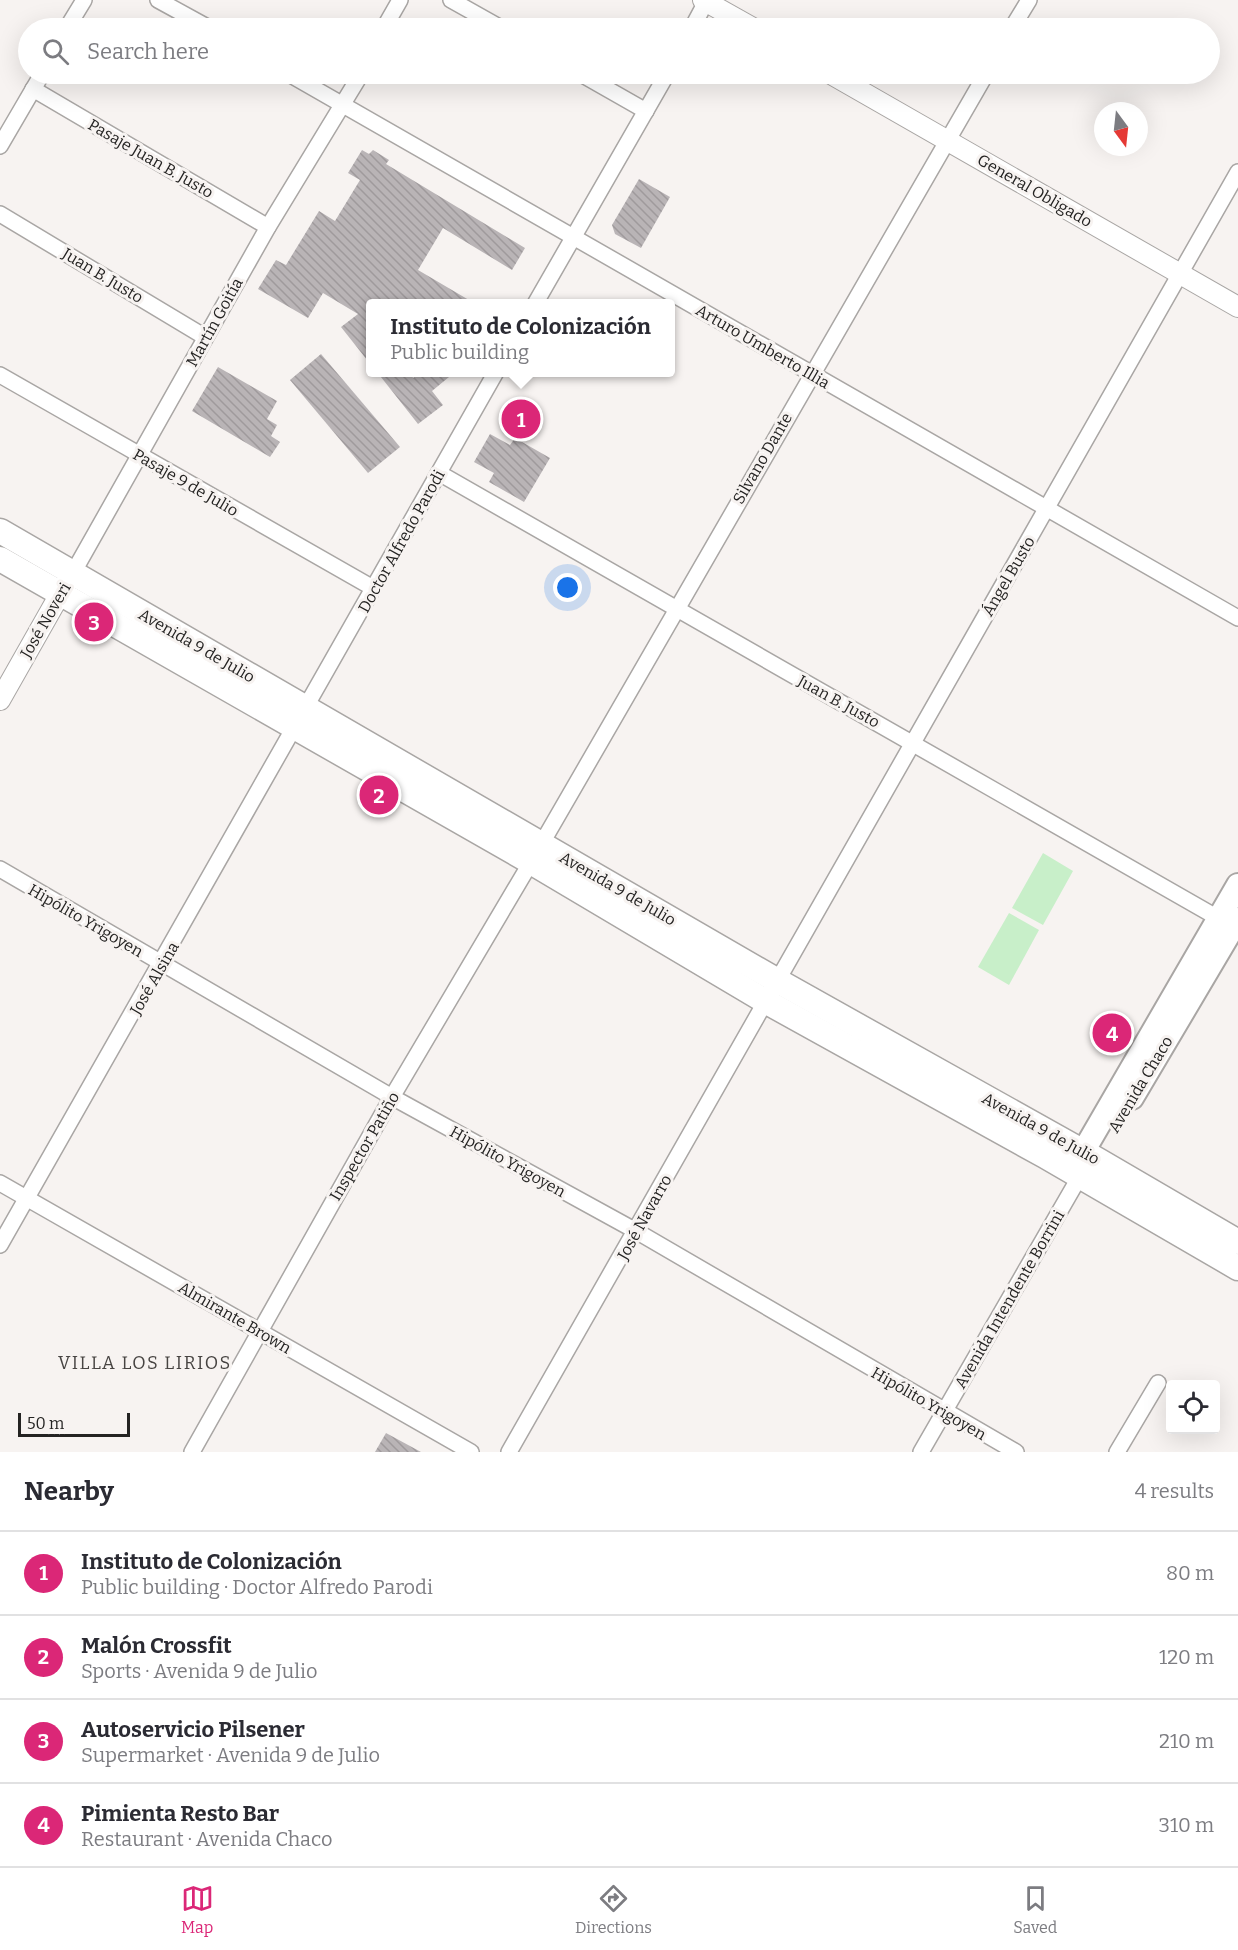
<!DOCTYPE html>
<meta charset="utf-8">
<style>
:root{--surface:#fff;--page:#f2f2f3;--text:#2b2b33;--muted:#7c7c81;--line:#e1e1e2;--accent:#db2777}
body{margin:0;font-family:Bitter,serif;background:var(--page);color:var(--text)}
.controls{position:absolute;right:18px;bottom:18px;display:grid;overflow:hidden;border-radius:6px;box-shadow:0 6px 24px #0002}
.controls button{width:54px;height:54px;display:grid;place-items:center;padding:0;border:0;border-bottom:2px solid var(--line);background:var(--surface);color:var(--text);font:30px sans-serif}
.compass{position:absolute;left:1094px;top:102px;width:54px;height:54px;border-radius:50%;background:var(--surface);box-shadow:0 6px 24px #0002;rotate:165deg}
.scale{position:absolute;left:18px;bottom:15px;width:112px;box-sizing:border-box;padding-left:6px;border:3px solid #242322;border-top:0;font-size:16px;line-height:21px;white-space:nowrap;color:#242322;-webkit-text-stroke:4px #f7f3f1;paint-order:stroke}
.you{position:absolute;left:568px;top:588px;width:21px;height:21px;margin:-15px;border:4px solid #fff;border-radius:50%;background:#1a73e8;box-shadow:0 0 0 9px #1a73e833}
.badge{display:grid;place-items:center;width:39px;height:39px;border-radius:50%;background:var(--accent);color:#fff;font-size:20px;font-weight:700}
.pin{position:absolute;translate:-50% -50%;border:3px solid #fff;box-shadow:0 2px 6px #0006}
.popup{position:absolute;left:366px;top:299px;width:309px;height:78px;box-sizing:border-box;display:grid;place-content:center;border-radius:6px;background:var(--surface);filter:drop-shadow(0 2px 4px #0005);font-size:20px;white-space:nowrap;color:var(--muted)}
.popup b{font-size:22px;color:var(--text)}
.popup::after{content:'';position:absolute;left:50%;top:100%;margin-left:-12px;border:12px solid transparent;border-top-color:var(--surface)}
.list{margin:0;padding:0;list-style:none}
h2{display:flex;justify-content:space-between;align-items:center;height:78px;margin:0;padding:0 24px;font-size:26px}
h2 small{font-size:20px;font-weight:400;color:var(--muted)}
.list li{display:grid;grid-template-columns:39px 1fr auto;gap:18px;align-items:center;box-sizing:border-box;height:84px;padding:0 24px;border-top:2px solid var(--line)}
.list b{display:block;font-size:22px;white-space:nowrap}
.list p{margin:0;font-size:20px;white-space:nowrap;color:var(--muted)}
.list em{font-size:20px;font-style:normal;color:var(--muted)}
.icon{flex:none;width:33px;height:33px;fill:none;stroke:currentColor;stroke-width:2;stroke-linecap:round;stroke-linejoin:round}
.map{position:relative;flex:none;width:1238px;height:1452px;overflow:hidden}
.search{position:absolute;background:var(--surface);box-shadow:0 6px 24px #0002;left:18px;right:18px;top:18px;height:66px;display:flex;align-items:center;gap:15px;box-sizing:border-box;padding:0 21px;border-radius:33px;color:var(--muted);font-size:22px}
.sheet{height:414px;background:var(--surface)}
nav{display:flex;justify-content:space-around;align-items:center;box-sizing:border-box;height:84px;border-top:2px solid var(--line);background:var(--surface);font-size:16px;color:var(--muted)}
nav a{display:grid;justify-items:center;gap:3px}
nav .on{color:var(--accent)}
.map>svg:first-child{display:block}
</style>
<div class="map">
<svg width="1238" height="1452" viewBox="0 0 1238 1452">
<defs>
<pattern id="building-back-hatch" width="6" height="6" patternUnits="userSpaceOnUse" patternTransform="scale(1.5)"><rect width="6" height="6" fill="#b9b4b6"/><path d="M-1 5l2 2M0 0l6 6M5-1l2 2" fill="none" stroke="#9f9a9c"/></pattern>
</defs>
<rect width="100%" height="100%" fill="#f7f3f1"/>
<g fill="#c8efc9">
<path d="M 1043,853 L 1073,871 L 1043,925 L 1012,908 Z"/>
<path d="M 1009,913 L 1039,930 L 1009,985 L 978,967 Z"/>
</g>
<g fill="url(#building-back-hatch)">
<path d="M 362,150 L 369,154 L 373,150 L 389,160 L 386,164 L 525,248 L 512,270 L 443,228 L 418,270 L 474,303 L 371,303 L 371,365 L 341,327 L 358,314 L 323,293 L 308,318 L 258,289 L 276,260 L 286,265 L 319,211 L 335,221 L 360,180 L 348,173 Z"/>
<path d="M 639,179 L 670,197 L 641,248 L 615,234 L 612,225 Z"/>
<path d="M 321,354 L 400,447 L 368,473 L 290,380 Z"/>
<path d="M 218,367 L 277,401 L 267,419 L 277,425 L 271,436 L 280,442 L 270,457 L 192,411 Z"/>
<path d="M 377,372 L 409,372 L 413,378 L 421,372 L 455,372 L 432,391 L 443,405 L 418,424 Z"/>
<path d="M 490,434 L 510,445 L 515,438 L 550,458 L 524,502 L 489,482 L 494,473 L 474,462 Z"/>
<path d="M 386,1433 L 421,1452 L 375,1452 Z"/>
</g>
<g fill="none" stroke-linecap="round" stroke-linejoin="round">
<g stroke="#a9a6a4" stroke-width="18">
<g id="minor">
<path d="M 158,0 L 209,28"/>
<path d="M 451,0 L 501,28"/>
<path d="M 67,28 L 84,0"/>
<path d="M 384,28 L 400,0"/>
<path d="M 692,28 L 707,0"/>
<path d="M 1012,28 L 1029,0"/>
<path d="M 289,74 L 1238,618"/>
<path d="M 581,74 L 646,111"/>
<path d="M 33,89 L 268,227"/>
<path d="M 0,146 L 42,74"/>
<path d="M 0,214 L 205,337"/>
<path d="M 535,304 L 667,74"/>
<path d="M 0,375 L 373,588"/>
<path d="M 439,473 L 1225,922"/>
<path d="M 73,573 L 268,227 L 361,74"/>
<path d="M 0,869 L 392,1097 L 636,1231 L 1016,1452"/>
<path d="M 0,1183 L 471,1452"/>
<path d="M 0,1245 L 496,372"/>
<path d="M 192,1452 L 392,1097 L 531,862 L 986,74"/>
<path d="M 509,1452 L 1238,172"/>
<path d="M 921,1452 L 1080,1176"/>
<path d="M 1117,1452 L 1158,1383"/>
</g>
</g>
<g stroke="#a9a6a4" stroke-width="22">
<g id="tertiary">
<path d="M 703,0 L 753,28"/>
<path d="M 831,74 L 1238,307"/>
<path d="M 0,700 L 68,580"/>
</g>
</g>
<g stroke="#a9a6a4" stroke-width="26">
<g id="secondary">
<path d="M 1132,1098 L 1238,919"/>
<path d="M 1081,1169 L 1083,1152 L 1238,885"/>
</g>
</g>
<g stroke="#a9a6a4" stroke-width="27">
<g id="primary">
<path d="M 0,531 L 776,980 L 1096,1159 L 1238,1242"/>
<path d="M 0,559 L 531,862 L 765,1001 L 1045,1156 L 1238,1268"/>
</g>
</g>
<use href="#minor" stroke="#fff" stroke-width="15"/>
<use href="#tertiary" stroke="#fff" stroke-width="20"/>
<use href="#secondary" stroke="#fff" stroke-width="22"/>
<use href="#primary" stroke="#fff" stroke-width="24"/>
</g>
<g text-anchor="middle" stroke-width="6" stroke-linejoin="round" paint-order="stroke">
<g font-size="16" fill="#242322" stroke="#f7f3f1">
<text transform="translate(151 158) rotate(30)" y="6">Pasaje Juan B. Justo</text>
<text transform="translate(1035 190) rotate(30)" y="6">General Obligado</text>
<text transform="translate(103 275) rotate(31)" y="6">Juan B. Justo</text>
<text transform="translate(214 322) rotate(-61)" y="6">Martín Goitía</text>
<text transform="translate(763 346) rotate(30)" y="6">Arturo Umberto Illia</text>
<text transform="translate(762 458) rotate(-60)" y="6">Silvano Dante</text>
<text transform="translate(186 482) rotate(30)" y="6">Pasaje 9 de Julio</text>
<text transform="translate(401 541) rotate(-61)" y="6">Doctor Alfredo Parodi</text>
<text transform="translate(1008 576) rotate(-60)" y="6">Ángel Busto</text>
<text transform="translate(45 620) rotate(-60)" y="6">José Noveri</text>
<text transform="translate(197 645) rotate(30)" y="6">Avenida 9 de Julio</text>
<text transform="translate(839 701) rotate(29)" y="6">Juan B. Justo</text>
<text transform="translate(618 888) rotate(30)" y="6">Avenida 9 de Julio</text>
<text transform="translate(86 920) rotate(30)" y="6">Hipólito Yrigoyen</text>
<text transform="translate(154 978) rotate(-60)" y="6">José Alsina</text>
<text transform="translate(1140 1084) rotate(-59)" y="6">Avenida Chaco</text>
<text transform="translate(1041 1128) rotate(29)" y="6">Avenida 9 de Julio</text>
<text transform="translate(364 1146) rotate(-60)" y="6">Inspector Patiño</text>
<text transform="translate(508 1161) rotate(29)" y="6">Hipólito Yrigoyen</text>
<text transform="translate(644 1217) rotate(-61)" y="6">José Navarro</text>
<text transform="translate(1009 1299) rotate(-60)" y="6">Avenida Intendente Borrini</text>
<text transform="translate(235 1317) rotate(30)" y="6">Almirante Brown</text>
<text transform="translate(929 1403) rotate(30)" y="6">Hipólito Yrigoyen</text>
</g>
<g font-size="18" letter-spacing="1.5" fill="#474442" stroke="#f7f3f1">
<text x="145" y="1369">VILLA LOS LIRIOS</text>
</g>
</g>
</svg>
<div class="controls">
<button><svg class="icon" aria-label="locate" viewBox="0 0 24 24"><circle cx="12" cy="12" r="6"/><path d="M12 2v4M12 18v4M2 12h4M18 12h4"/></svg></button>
</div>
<svg class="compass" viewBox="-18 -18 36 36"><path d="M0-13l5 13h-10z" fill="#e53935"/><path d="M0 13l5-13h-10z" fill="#7c7c81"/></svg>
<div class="scale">50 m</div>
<div class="you"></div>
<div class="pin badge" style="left:521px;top:419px">1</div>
<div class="popup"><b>Instituto de Colonización</b>Public building</div>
<div class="pin badge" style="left:379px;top:795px">2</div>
<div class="pin badge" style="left:94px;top:622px">3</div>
<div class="pin badge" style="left:1112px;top:1033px">4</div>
<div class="search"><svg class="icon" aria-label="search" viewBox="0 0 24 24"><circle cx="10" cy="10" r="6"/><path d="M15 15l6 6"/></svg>Search here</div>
</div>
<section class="sheet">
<h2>Nearby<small>4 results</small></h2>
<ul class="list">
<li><span class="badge">1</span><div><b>Instituto de Colonización</b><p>Public building · Doctor Alfredo Parodi</p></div><em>80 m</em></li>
<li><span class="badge">2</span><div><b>Malón Crossfit</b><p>Sports · Avenida 9 de Julio</p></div><em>120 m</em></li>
<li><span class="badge">3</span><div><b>Autoservicio Pilsener</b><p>Supermarket · Avenida 9 de Julio</p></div><em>210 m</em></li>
<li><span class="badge">4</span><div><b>Pimienta Resto Bar</b><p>Restaurant · Avenida Chaco</p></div><em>310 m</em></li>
</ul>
</section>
<nav>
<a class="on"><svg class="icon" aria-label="map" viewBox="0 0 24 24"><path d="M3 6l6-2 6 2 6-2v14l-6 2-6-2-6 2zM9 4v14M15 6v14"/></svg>Map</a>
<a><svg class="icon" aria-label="directions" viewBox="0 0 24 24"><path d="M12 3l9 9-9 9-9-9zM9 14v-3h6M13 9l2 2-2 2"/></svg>Directions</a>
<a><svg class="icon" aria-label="saved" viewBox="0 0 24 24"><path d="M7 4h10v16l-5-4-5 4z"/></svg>Saved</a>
</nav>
